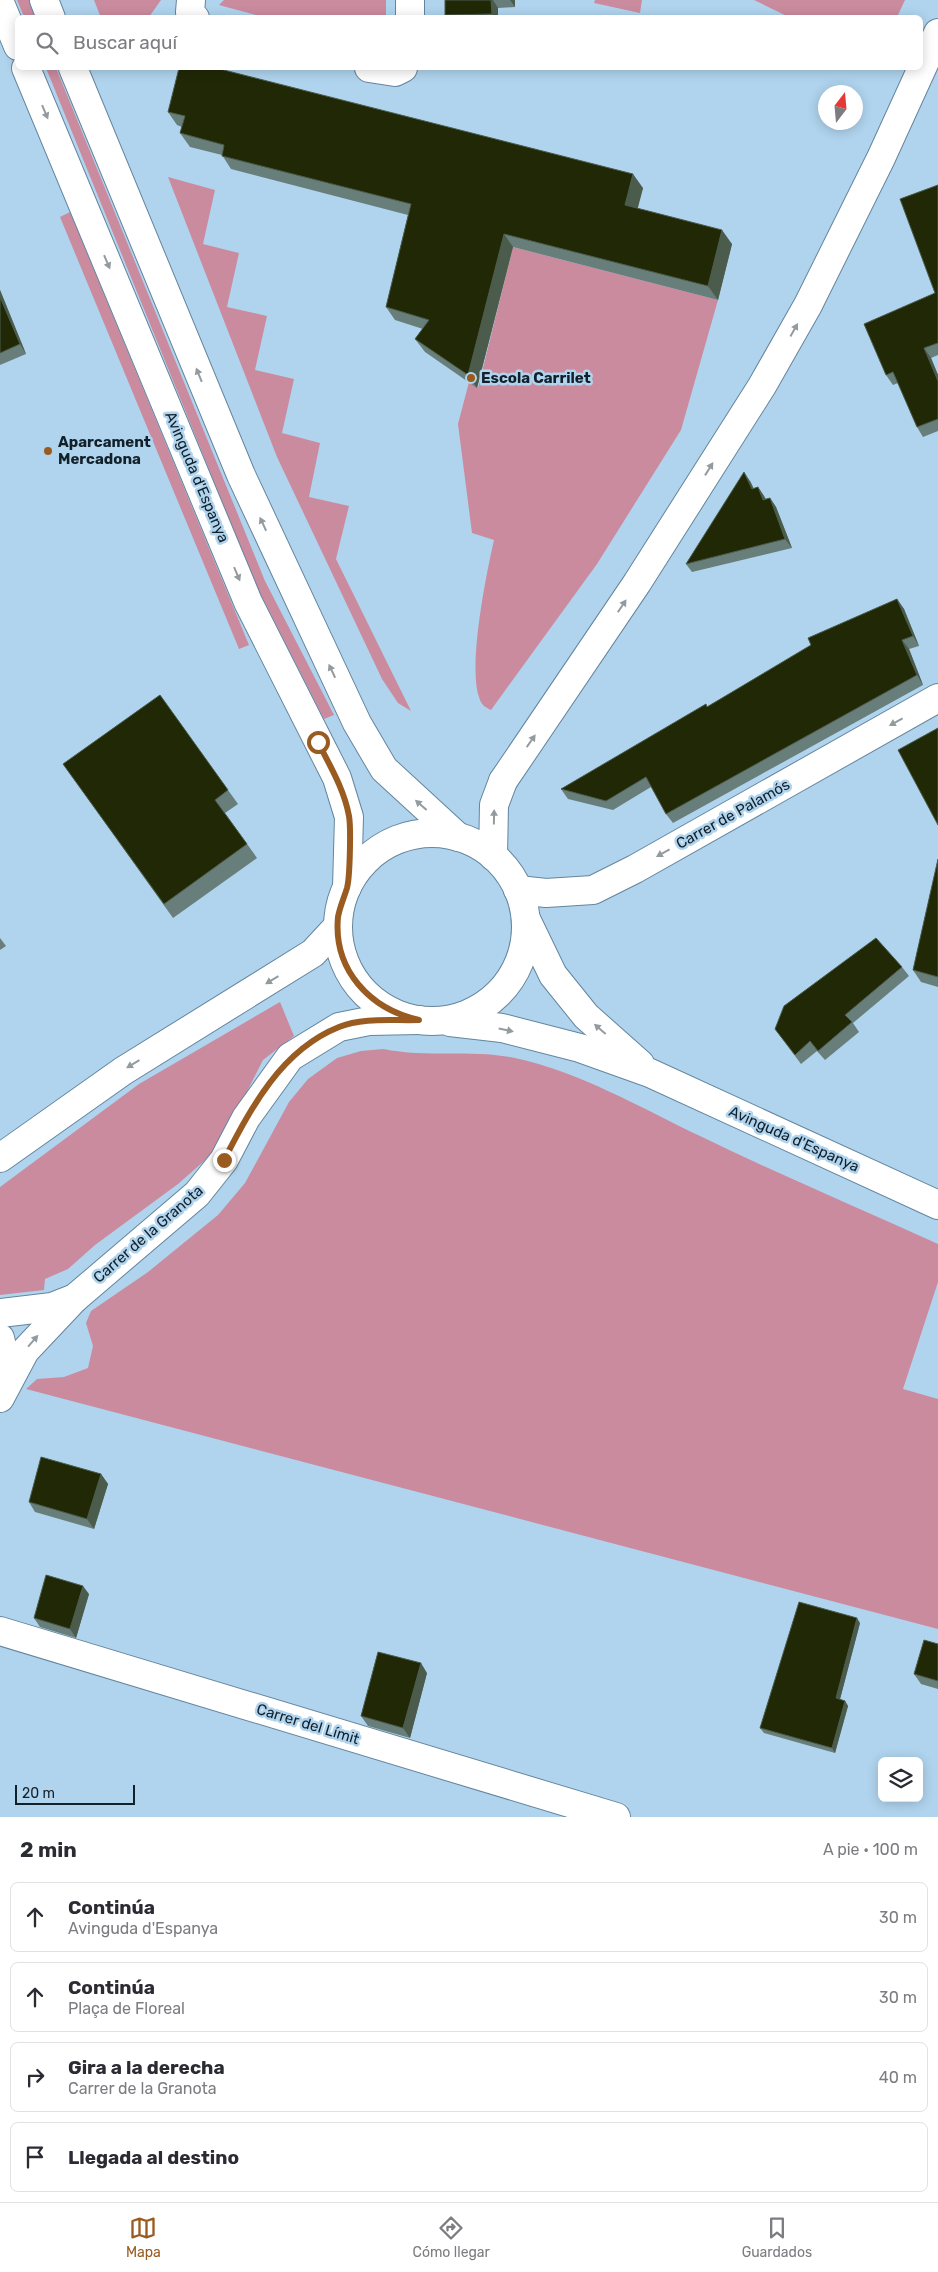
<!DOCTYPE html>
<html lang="es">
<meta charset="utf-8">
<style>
:root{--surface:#fff;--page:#f2f2f3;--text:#2b2b33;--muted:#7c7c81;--line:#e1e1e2;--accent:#995b20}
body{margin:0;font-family:Rubik,sans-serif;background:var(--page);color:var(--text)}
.controls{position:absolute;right:15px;bottom:15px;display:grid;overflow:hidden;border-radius:8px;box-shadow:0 2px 12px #0003}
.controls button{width:45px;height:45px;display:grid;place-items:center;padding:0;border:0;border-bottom:1px solid var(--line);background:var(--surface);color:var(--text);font:25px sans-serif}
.compass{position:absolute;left:818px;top:85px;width:45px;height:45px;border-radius:50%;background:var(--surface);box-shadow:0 2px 12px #0003;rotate:16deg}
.scale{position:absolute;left:15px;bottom:12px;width:120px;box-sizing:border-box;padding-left:5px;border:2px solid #12202a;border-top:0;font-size:14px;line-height:18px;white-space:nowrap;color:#12202a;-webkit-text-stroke:4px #b0d4ee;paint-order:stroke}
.stop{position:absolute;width:15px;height:15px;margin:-11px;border:4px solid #995b20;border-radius:50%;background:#fff}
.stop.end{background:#995b20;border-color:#fff;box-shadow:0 1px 5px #0008}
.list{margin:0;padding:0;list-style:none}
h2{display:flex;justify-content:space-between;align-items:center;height:65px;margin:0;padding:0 20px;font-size:21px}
h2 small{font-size:16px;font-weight:400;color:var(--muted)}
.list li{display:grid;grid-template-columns:32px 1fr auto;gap:15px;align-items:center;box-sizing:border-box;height:70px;margin:0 10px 10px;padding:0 10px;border:1px solid var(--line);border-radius:8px}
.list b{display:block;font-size:19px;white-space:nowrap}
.list p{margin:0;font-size:16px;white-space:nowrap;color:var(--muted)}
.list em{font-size:16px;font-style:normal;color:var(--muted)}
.icon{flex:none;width:28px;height:28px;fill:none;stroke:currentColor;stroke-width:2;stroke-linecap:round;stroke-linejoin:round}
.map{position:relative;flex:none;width:938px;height:1817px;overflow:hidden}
.search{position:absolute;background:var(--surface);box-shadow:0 2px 12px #0003;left:15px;right:15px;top:15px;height:55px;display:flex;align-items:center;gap:12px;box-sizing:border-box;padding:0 18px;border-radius:8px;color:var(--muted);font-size:19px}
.sheet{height:385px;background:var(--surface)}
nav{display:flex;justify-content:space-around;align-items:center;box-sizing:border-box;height:70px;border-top:1px solid var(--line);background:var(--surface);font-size:14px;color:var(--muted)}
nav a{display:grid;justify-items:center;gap:2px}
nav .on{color:var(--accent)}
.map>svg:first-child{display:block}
</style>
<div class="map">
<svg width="938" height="1817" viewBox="0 0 938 1817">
<rect width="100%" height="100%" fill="#b0d4ee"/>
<g fill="#cb8b9e">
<path d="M 17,0 L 29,0 L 36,17 L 24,17 Z"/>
<path d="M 94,0 L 161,0 L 149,17 L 101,18 Z"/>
<path d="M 224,0 L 386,0 L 386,17 L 263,17 L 219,5 Z"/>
<path d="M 595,0 L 642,0 L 640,13 L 594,3 Z"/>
<path d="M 754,0 L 905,0 L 897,17 L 789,17 Z"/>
<path d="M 46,68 L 56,68 L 265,581 L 334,715 L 324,719 L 256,585 Z"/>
<path d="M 168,177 L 215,190 L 203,244 L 239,253 L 227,307 L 267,316 L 255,370 L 294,379 L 282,433 L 320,443 L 309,497 L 349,506 L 336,559 L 411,711 L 398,703 L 382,679 L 277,457 Z"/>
<path d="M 70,212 L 249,645 L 239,649 L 60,217 Z"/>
<path d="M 513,247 L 718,300 L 681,430 L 597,564 L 491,710 C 485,707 481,705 479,697 C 468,665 486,575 494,540 L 472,533 L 458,424 L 469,382 L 478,388 Z"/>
<path d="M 280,1002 L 294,1036 L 263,1060 L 226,1133 L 211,1155 L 178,1184 L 95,1245 L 68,1269 L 45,1279 L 44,1290 L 0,1295 L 0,1187 L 139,1084 Z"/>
<path d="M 383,1049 C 427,1058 471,1049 515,1058 C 578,1071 641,1108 700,1136 C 778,1174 859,1208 938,1244 L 938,1282 L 903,1389 L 938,1399 L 938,1629 L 26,1389 L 37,1379 L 64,1377 L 88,1368 L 93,1346 L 86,1323 L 91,1311 L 148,1272 L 218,1215 L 245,1183 L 289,1102 L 308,1079 L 337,1058 L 361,1051 Z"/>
</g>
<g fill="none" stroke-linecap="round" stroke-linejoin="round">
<g stroke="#64859d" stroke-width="30">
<g id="minor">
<path d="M 191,0 L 190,12 L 195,18"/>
<path d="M 410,18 L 410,0"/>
<path d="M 369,68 L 395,72 L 403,68"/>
<path d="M 493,856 L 494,805 L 503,781"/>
<path d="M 518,890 L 546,893 L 593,890 L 635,869 L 938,698"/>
<path d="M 0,1338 L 3,1351 L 0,1382"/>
<path d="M 0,1398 L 25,1351 L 75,1298"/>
<path d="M 0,1631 L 616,1817"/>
</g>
</g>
<g stroke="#64859d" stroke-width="30">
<g id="tertiary">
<path d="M 503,781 L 637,583 L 762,386 L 808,305 L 881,158 L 938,33"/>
<path d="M 0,1158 L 123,1071 L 313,953 L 338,926"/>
<path d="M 0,1313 L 52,1307 L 75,1298 L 197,1194 L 224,1160 L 246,1118 L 290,1057 L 339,1027 L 369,1021 L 419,1020"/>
</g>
</g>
<g stroke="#64859d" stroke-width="30">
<g id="secondary">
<path d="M 44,0 L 51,18"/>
<path d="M 0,3 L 18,46"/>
<path d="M 26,68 L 248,602 L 337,778 L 349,817 L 347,887"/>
<path d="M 73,68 L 241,475 L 357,723 L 384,769 L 458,837"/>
<circle cx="432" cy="927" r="94"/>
<path d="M 526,919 L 553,975 L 586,1016 L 640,1064"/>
<path d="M 450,1022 L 502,1028 L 580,1048 L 650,1073 L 938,1205"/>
</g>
</g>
<use href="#minor" stroke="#fff" stroke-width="28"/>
<use href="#tertiary" stroke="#fff" stroke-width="28"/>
<use href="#secondary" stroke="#fff" stroke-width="28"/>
</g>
<g fill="#687e7a">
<path d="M 445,0 L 515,0 L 515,7 L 498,8 L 498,18 L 447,18 L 445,15 Z"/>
<path d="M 168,112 L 643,188 L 637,209 L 732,244 L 718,300 L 513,247 L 477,388 L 425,352 L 415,339 L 423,329 L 395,320 L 386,307 L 408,215 L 231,169 L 222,155 L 190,147 L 180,133 L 182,127 L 177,125 Z"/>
<path d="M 938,185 L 938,355 L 931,358 L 938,375 L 938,431 L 923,437 L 917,427 L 898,383 L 893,385 L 886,375 L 935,293 Z"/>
<path d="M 0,290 L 26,354 L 0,365 Z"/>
<path d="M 750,481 L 754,489 L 758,487 L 766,499 L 770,498 L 776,507 L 792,548 L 692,572 L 686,564 Z"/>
<path d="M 897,599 L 904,609 L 919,646 L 909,649 L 923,685 L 673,823 L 666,814 L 651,787 L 613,810 L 568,799 L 561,789 Z"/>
<path d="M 160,695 L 238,804 L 225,813 L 257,858 L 173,918 L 63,764 Z"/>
<path d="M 938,859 L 938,987 L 921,982 L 913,970 Z"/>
<path d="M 0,938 L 6,946 L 0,950 Z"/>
<path d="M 902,967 L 909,976 L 853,1023 L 859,1032 L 825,1060 L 817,1051 L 801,1064 L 775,1029 Z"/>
<path d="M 101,1474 L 108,1484 L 94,1529 L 35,1512 L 29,1502 Z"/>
<path d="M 89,1594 L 76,1638 L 40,1627 L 34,1618 Z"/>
<path d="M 860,1623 L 840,1699 L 845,1701 L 848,1706 L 835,1753 L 764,1733 L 760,1728 Z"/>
<path d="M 938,1644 L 938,1689 L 921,1684 L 914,1674 Z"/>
<path d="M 427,1673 L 410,1738 L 368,1726 L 361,1716 Z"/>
</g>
<g fill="#4c5c4c">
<path d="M 491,0 L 493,0 L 498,8 L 498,18 L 494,18 L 492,14 Z"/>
<path d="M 510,0 L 515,0 L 515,7 Z"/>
<path d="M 633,174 L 643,188 L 635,219 L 625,205 Z"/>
<path d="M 722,230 L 732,244 L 718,300 L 708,286 Z"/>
<path d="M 504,234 L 513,247 L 477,388 L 468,375 Z"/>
<path d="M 0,290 L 26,354 L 20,344 L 0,297 Z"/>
<path d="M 924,348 L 931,358 L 938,375 L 938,381 Z"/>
<path d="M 744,472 L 750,481 L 758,498 L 752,489 Z"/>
<path d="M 758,487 L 764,496 L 769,509 L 763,500 Z"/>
<path d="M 770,498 L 776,507 L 792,548 L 785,539 Z"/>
<path d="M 897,599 L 904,609 L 919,646 L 913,636 Z"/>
<path d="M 902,640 L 909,649 L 923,685 L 917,675 Z"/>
<path d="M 101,1474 L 108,1484 L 94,1529 L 87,1519 Z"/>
<path d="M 83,1586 L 89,1594 L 76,1638 L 70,1629 Z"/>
<path d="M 857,1618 L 860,1623 L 839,1703 L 836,1698 Z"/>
<path d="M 421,1663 L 427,1673 L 410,1738 L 403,1728 Z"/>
<path d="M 845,1701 L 848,1706 L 835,1753 L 832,1748 Z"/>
</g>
<g fill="#212806" stroke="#4c5c4c">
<path d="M 445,0 L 491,0 L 492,14 L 445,15 Z"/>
<path d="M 179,68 L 216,68 L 633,174 L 625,205 L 722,230 L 708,286 L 504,234 L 468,375 L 415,339 L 429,320 L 386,307 L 411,204 L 222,156 L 224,145 L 180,133 L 185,116 L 168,112 Z"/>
<path d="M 938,185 L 938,343 L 924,348 L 938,381 L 938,419 L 917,427 L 893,372 L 886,375 L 864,324 L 935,293 L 900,199 Z"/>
<path d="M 0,297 L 20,344 L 0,353 Z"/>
<path d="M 744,472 L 752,489 L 758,487 L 763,500 L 770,498 L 785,539 L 686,564 Z"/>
<path d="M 897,599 L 913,636 L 902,640 L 917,675 L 666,814 L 646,777 L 606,801 L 561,789 L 706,704 L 707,707 L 811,645 L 808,638 Z"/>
<path d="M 160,695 L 228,790 L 215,800 L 247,844 L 164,904 L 63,764 Z"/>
<path d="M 938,728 L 938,825 L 898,750 Z"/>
<path d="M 938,859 L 938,977 L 913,970 Z"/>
<path d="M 876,938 L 902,967 L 845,1015 L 852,1022 L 818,1051 L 810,1041 L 795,1055 L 775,1029 L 784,1006 Z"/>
<path d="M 41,1457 L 101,1474 L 87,1519 L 29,1502 Z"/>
<path d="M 46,1575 L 83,1586 L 70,1629 L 34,1618 Z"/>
<path d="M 799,1602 L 857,1618 L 836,1698 L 845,1701 L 832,1748 L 760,1728 Z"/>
<path d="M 924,1640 L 938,1644 L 938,1681 L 914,1674 Z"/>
<path d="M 378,1652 L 421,1663 L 403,1728 L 361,1716 Z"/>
</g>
<defs><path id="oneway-solid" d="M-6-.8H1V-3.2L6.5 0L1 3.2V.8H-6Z" transform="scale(1.25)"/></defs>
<g fill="#949b9f">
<use href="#oneway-solid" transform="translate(45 112) rotate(67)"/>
<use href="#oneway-solid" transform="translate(107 262) rotate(67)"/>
<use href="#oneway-solid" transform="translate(794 330) rotate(-61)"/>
<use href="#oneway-solid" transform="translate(199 375) rotate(-112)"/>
<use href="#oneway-solid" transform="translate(709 469) rotate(-58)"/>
<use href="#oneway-solid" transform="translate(263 524) rotate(-115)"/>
<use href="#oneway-solid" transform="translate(237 574) rotate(67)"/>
<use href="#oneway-solid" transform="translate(622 606) rotate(-56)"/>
<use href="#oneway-solid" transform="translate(332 671) rotate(-115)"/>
<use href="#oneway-solid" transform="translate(896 722) rotate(151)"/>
<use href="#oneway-solid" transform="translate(531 741) rotate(-55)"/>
<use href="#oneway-solid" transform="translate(421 805) rotate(-139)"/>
<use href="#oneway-solid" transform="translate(494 817) rotate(-89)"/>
<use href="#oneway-solid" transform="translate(663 853) rotate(151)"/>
<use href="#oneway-solid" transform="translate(272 980) rotate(149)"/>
<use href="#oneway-solid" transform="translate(600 1029) rotate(-139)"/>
<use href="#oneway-solid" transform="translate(506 1030) rotate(12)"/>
<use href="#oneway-solid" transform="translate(133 1064) rotate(149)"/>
<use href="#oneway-solid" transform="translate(33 1341) rotate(-49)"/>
</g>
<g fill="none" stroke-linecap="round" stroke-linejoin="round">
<path stroke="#995b20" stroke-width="6" d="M 224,1160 C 251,1108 281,1050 339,1027 C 363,1017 394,1021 419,1020 C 370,1009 333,970 338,917 C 340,906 344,898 347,888 C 350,877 351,827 349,816 C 344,789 330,766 318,742"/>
</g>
<g fill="#995b20" stroke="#b0d4ee" stroke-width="2">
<circle cx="471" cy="378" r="5"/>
<circle cx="48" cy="451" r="5"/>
</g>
<g text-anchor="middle" stroke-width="5" stroke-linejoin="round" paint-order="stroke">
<g font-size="15" font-weight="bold" fill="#12202a" stroke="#b0d4ee" text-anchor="start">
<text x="481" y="383">Escola Carrilet</text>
<text x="58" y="447">Aparcament<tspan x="58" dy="17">Mercadona</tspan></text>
</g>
<g font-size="15" fill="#12202a" stroke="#b0d4ee">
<text transform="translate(197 477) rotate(67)" y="5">Avinguda d'Espanya</text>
<text transform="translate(733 814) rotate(-29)" y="5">Carrer de Palamós</text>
<text transform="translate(794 1139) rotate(24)" y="5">Avinguda d'Espanya</text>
<text transform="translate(148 1234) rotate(-41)" y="5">Carrer de la Granota</text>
<text transform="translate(308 1724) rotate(17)" y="5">Carrer del Límit</text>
</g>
</g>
</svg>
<div class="controls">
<button><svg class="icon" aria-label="layers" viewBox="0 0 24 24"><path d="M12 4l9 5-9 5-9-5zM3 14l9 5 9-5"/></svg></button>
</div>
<svg class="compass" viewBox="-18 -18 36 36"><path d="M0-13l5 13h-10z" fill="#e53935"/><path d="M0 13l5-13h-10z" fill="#7c7c81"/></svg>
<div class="scale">20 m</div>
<div class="stop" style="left:318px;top:742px"></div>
<div class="stop end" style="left:224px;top:1160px"></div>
<div class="search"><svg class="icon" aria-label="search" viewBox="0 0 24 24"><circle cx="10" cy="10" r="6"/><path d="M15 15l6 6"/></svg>Buscar aquí</div>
</div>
<section class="sheet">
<h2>2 min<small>A pie · 100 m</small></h2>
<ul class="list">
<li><svg class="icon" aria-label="ahead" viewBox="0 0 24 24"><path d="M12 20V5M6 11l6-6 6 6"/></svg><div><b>Continúa</b><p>Avinguda d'Espanya</p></div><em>30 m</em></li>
<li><svg class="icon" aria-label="ahead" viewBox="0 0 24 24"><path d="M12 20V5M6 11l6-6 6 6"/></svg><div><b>Continúa</b><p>Plaça de Floreal</p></div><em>30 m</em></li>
<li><svg class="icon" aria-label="right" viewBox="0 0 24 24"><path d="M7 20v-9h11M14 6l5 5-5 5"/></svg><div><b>Gira a la derecha</b><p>Carrer de la Granota</p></div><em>40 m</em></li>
<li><svg class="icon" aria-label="arrive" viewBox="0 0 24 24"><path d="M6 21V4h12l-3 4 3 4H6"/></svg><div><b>Llegada al destino</b></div></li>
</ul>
</section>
<nav>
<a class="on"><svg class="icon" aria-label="map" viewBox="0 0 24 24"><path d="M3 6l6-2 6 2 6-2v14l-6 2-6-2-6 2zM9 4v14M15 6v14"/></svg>Mapa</a>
<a><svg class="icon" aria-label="directions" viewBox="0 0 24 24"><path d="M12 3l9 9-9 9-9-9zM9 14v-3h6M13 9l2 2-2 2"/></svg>Cómo llegar</a>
<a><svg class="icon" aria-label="saved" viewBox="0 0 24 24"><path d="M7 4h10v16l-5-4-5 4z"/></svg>Guardados</a>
</nav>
